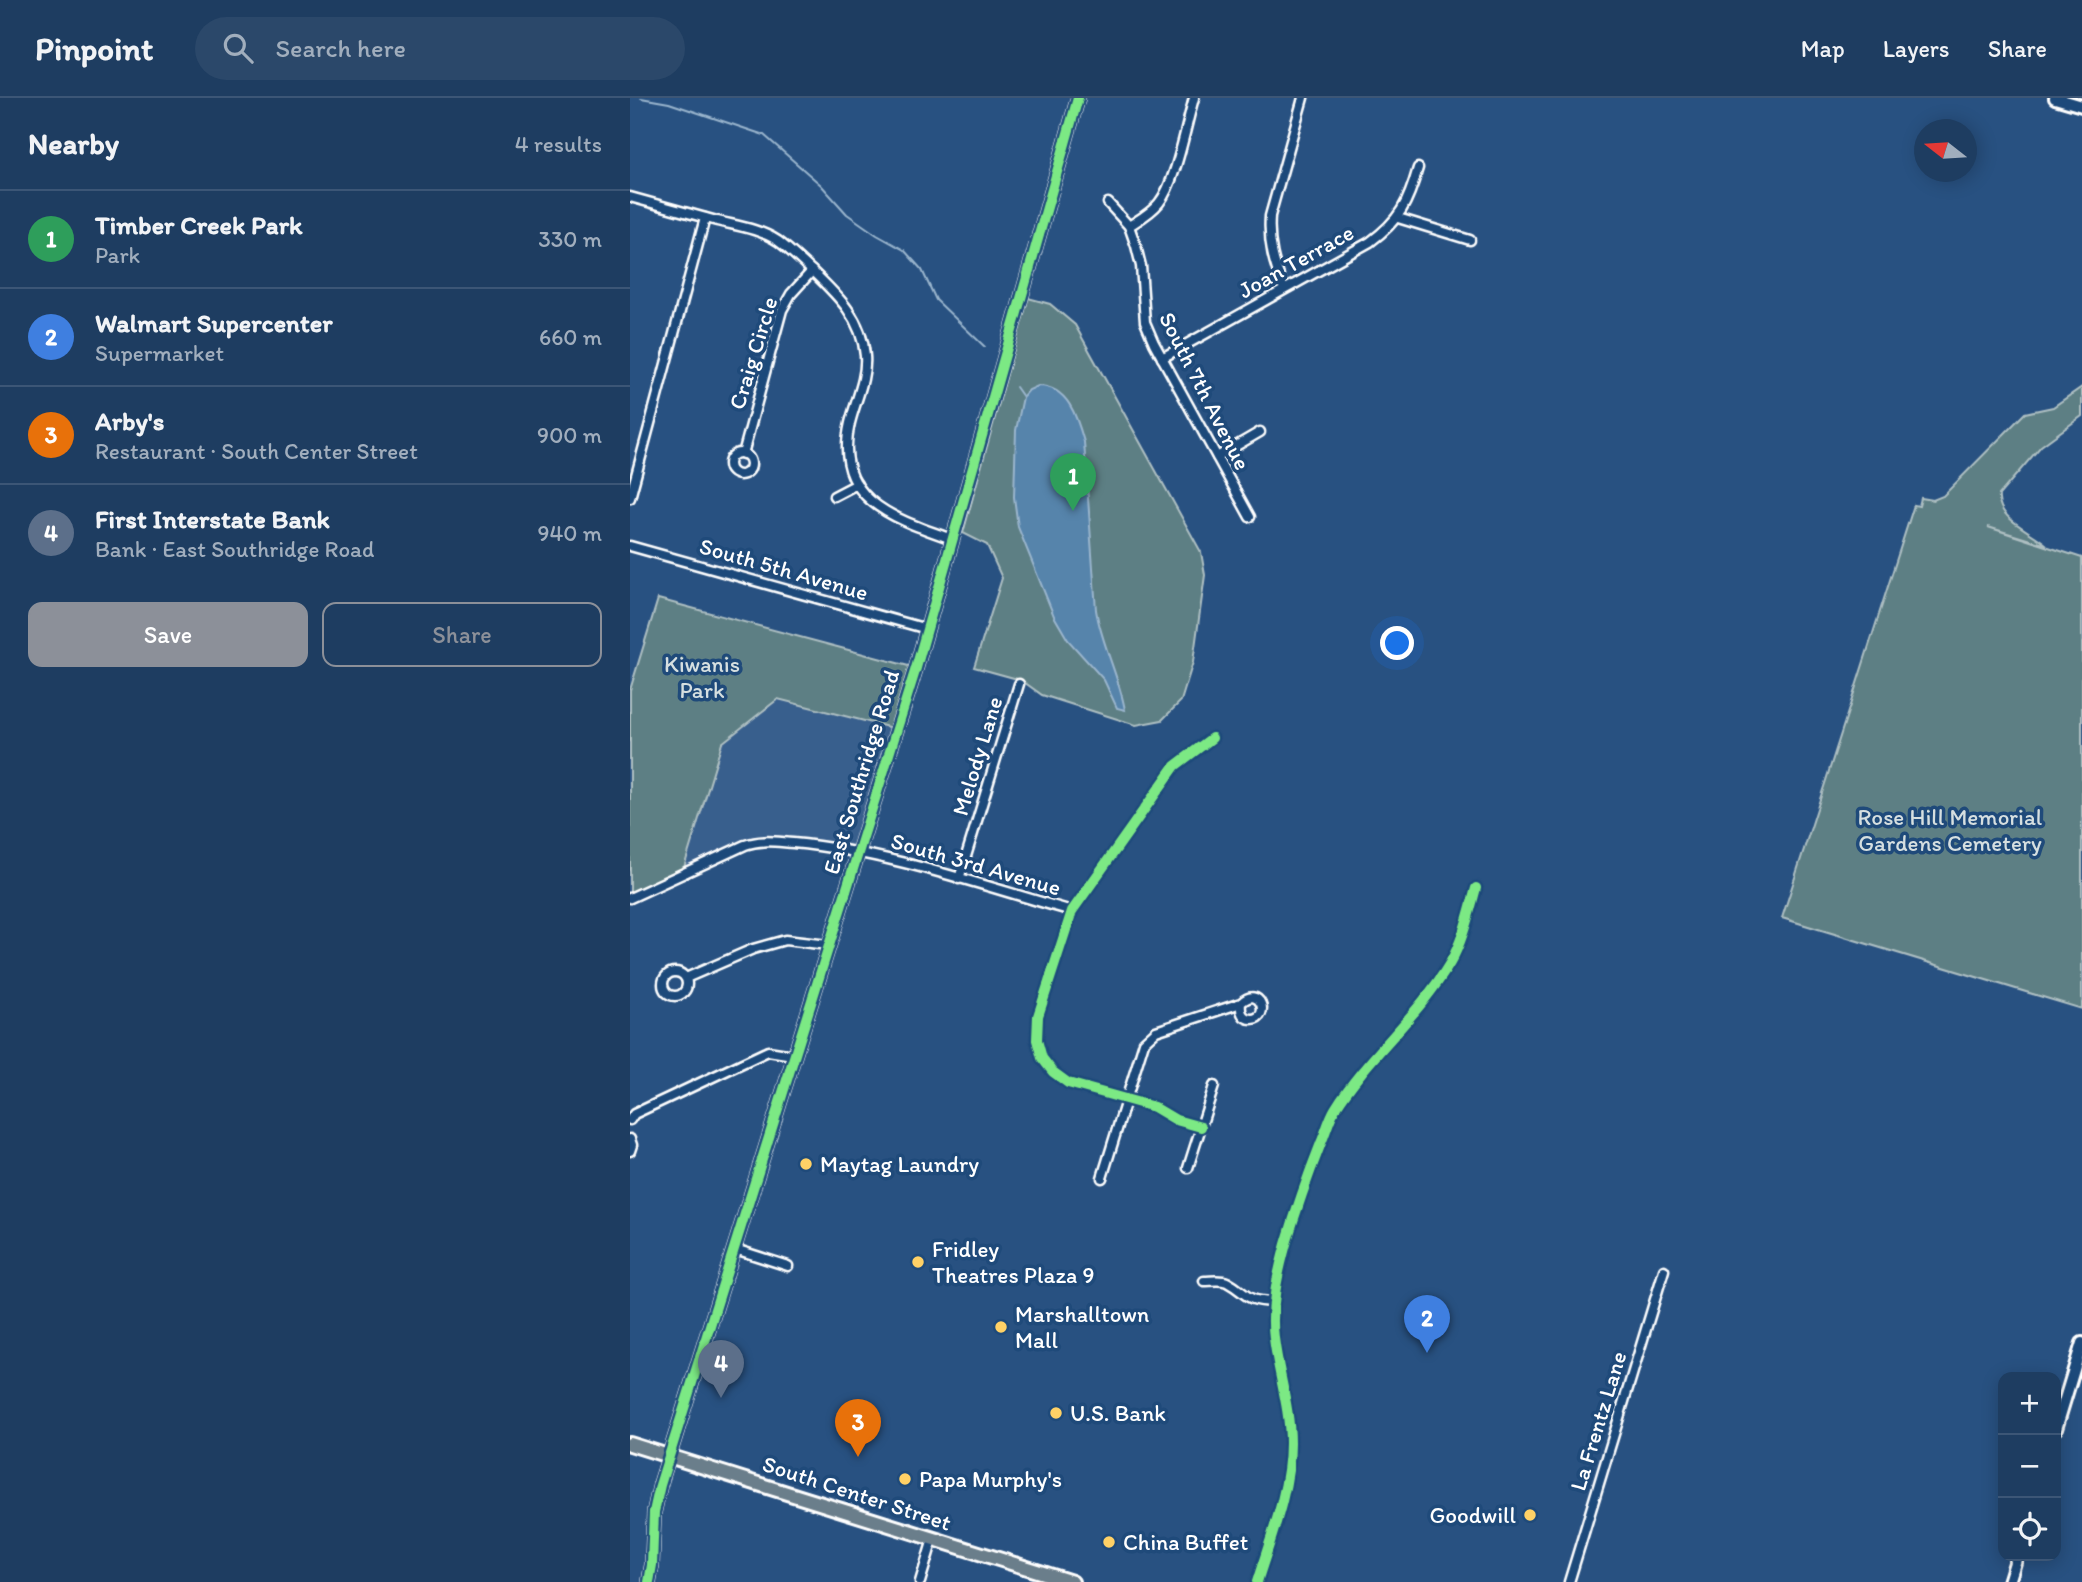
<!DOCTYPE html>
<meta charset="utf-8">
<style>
:root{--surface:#1e3d61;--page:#2b486a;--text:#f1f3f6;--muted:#a1aebd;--line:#3c5676;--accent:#8c9099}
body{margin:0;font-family:Itim,sans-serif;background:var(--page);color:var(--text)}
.controls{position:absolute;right:21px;bottom:21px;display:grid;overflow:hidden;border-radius:14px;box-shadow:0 4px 18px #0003}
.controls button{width:63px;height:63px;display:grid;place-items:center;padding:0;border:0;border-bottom:2px solid var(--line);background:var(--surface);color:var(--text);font:35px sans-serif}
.compass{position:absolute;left:1284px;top:21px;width:63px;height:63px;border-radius:50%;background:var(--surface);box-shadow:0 4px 18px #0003;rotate:287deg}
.you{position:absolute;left:768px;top:546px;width:24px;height:24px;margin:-18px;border:5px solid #fff;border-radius:50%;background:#1a73e8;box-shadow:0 0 0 10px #1a73e833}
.badge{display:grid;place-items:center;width:46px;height:46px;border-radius:50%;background:var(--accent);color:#fff;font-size:23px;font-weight:700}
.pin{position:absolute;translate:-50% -58px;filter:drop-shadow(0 2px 4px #0008)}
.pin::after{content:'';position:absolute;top:37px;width:24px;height:21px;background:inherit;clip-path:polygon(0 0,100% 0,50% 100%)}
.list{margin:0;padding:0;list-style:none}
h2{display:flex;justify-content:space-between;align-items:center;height:91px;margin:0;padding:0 28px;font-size:30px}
h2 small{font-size:23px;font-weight:400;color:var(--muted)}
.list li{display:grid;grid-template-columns:46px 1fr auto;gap:21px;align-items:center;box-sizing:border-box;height:98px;padding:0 28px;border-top:2px solid var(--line)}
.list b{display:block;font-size:26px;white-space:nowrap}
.list p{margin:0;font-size:23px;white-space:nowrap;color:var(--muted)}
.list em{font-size:23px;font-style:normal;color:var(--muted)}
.actions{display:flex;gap:14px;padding:21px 28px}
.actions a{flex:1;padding:16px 0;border:2px solid var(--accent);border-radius:14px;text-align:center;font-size:24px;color:var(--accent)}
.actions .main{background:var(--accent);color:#fff}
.icon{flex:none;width:38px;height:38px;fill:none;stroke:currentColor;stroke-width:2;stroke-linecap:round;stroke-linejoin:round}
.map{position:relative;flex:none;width:1452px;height:1484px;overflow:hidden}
header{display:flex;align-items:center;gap:42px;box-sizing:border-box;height:98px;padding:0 35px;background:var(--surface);border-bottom:2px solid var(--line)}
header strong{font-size:33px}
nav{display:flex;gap:38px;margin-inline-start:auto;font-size:24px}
.search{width:490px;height:63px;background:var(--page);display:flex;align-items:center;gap:18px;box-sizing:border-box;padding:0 24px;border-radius:38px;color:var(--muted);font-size:26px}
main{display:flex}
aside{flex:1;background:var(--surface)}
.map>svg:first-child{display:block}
</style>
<header>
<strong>Pinpoint</strong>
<div class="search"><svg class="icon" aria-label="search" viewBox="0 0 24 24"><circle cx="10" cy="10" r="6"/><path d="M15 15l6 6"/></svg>Search here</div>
<nav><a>Map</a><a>Layers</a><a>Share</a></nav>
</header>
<main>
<aside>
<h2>Nearby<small>4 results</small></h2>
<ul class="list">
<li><span class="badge" style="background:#2e9e5b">1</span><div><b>Timber Creek Park</b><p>Park</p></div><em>330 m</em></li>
<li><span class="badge" style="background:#3f7fe0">2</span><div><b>Walmart Supercenter</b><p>Supermarket</p></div><em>660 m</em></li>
<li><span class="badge" style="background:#e8710a">3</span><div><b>Arby's</b><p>Restaurant · South Center Street</p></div><em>900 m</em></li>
<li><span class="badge" style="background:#5c6f8a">4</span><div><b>First Interstate Bank</b><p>Bank · East Southridge Road</p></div><em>940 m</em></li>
</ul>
<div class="actions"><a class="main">Save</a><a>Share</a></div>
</aside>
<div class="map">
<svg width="1452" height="1484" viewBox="0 0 1452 1484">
<rect width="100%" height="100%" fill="#285181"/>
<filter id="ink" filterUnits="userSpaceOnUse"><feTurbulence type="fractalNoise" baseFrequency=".0143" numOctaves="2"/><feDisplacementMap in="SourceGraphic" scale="14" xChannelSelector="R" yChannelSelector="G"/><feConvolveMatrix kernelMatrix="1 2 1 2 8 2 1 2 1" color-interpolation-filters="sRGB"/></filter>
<g filter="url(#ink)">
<path fill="#395f8d" d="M 148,601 L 266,631 L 228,753 L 124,744 L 52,776 L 92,645 Z"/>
<g fill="#5d7f84" stroke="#aebfc2" stroke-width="2">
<path d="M 398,200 L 420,206 L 445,227 L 571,454 L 575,477 L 563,564 L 551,603 L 532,622 L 506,627 L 412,597 L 391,582 L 344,569 L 372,480 L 357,447 L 333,435 Z"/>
<path d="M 1452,289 L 1452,318 L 1411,348 L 1369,397 C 1366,421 1402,433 1417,447 L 1358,429 L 1452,460 L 1452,911 L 1152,820 L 1284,407 L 1289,408 L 1291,400 L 1303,402 L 1313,398 L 1395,315 L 1423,309 Z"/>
<path d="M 28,501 L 286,570 L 266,631 L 148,601 L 92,645 L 52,776 L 0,800 L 0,592 Z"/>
</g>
<path fill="#5684ab" stroke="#9ab5cd" stroke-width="2" d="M 408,288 C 438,288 447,319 454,344 L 466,512 C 472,547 489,578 495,612 L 487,610 L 474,582 L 438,542 L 424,518 L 388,429 L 384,399 L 386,332 L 393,299 L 399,292 Z"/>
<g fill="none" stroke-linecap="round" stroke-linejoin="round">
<g stroke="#9ab5cd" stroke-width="2">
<path d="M 11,0 L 39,5 L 134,37 L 191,87 L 217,116 L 247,137 L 274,152 L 292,172 L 306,202 L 355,249"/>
<path d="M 386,289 L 393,299"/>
</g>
<g stroke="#fff" stroke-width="13">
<g id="street">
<path d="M 0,99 C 29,107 58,115 87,123 C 107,128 130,131 148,143 C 159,151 169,161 180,171 C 206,196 232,219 235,258 C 237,280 225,304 220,325 C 202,402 265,421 322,441"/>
<path d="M 478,105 L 499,128 L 506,148 L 511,168 L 515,224 L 524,245 L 620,419"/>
<path d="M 768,120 L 840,142"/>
<path d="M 499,128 C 510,121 521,115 529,105 C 546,84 556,27 564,0"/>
<path d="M 654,191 C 644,166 638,146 640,118 L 673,0"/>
<path d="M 532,260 L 740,144 C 770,122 778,105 788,70"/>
<circle cx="110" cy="366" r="11"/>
<path d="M 113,356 L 152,212 L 161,196 L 182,173"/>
<path d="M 587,359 L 630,334"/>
<path d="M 204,398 L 227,386"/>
<path d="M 0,400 L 75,120"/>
<path d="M 0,448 L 297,531"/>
<path d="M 329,781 L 389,586"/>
<path d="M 0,800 L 115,747 C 131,741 147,744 163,745 C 258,754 350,787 442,813"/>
<circle cx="45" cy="886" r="12"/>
<path d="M 56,880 L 123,851 L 155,842 L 198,847"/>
<path d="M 0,1022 L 4,1016 L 138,953 L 163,957"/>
<path d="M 571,1029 L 546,1022 L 524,1009 L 438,985 L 423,974 L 412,960 L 407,942 L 408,918 L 442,813 L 545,668 L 582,640"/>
<path d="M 0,1041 L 2,1047 L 0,1053"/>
<path d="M 558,1070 L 584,988"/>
<path d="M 472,1080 L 514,944 L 526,933 L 611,905 C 630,886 641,920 622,921 C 612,921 610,913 611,905"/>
<path d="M 105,1151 L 158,1168"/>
<path d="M 574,1183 C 581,1183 591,1181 597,1184 C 619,1196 613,1203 644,1204"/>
<path d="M 290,1484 L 303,1441"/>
<path d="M 627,1484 C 641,1439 660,1392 660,1345 C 660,1309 648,1275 644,1240 C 640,1209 648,1175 656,1146 C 666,1112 678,1078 691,1045 C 696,1034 699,1021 705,1011 C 738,958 788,919 820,865 C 833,842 839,815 846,790"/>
<path d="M 939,1484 L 1034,1172"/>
</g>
</g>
<g stroke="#fff" stroke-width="16">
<g id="secondary">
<path d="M 1425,0 L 1452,8"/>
<path d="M 1426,1331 L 1452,1245"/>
<path d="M 19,1484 L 22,1467 L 24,1414 L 30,1387 L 286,570 L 448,0"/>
<path d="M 1379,1484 L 1387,1458"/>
</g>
</g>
<g stroke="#fff" stroke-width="18">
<path id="primary" d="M 0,1346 L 442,1484"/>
</g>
<use href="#street" stroke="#1f4a7a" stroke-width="8"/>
<use href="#secondary" stroke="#1f4a7a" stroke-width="10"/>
<use href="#primary" stroke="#6b7e8b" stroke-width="12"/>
<g stroke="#1f4a7a" stroke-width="15">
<g id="cycleway">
<path d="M 571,1029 L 546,1022 L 524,1009 L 438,985 L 423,974 L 412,960 L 407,942 L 408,918 L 442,813 L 545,668 L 582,640"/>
<path d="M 19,1484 L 22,1467 L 24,1414 L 30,1387 L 286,570 L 448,0"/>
<path d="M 627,1484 C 641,1439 660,1392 660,1345 C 660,1309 648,1275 644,1240 C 640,1209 648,1175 656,1146 C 666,1112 678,1078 691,1045 C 696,1034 699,1021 705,1011 C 738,958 788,919 820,865 C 833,842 839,815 846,790"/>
</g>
</g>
<use href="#cycleway" stroke="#7ce984" stroke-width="10"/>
</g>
</g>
<g fill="#ffd166" stroke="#1f4a7a" stroke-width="2.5">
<circle cx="176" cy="1066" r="7"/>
<circle cx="288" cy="1164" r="7"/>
<circle cx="371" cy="1229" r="7"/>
<circle cx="426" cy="1315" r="7"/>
<circle cx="275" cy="1381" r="7"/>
<circle cx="900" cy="1417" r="7"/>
<circle cx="479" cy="1444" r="7"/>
</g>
<g text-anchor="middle" stroke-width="7" stroke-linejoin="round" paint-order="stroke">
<g font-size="23" fill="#fff" stroke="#1f4a7a">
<text transform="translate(666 163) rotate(-29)" y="8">Joan Terrace</text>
<text transform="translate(123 255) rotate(-73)" y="8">Craig Circle</text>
<text transform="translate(575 293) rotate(63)" y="8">South 7th Avenue</text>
<text transform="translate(154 471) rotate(16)" y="8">South 5th Avenue</text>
<text transform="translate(347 658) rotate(-73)" y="8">Melody Lane</text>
<text transform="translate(231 674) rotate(-73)" y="8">East Southridge Road</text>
<text transform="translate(346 766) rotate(16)" y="8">South 3rd Avenue</text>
<text transform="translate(968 1323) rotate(-73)" y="8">La Frentz Lane</text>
<text transform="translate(227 1395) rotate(18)" y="8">South Center Street</text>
</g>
<g font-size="23" fill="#d6dfe0" stroke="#1f4a7a">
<text x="72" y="574">Kiwanis<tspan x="72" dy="26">Park</tspan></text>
<text x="1320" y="727">Rose Hill Memorial<tspan x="1320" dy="26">Gardens Cemetery</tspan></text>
</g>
<g font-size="23" fill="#fff" stroke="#1f4a7a" text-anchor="start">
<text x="190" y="1074">Maytag Laundry</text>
<text x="302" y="1159">Fridley<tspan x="302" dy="26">Theatres Plaza 9</tspan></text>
<text x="385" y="1224">Marshalltown<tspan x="385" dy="26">Mall</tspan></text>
<text x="440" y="1323">U.S. Bank</text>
<text x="289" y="1389">Papa Murphy's</text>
<text x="886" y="1425" text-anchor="end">Goodwill</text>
<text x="493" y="1452">China Buffet</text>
</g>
</g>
</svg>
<div class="controls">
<button>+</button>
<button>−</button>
<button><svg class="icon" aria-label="locate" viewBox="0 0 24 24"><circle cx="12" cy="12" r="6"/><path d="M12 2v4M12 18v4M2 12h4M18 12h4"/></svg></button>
</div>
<svg class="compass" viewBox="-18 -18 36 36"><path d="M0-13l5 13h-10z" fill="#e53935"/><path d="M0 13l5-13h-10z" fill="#a1aebd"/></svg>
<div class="you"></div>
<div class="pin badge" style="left:443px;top:413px;background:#2e9e5b">1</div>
<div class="pin badge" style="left:797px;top:1255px;background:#3f7fe0">2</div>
<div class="pin badge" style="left:228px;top:1359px;background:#e8710a">3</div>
<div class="pin badge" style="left:91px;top:1300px;background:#5c6f8a">4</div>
</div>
</main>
